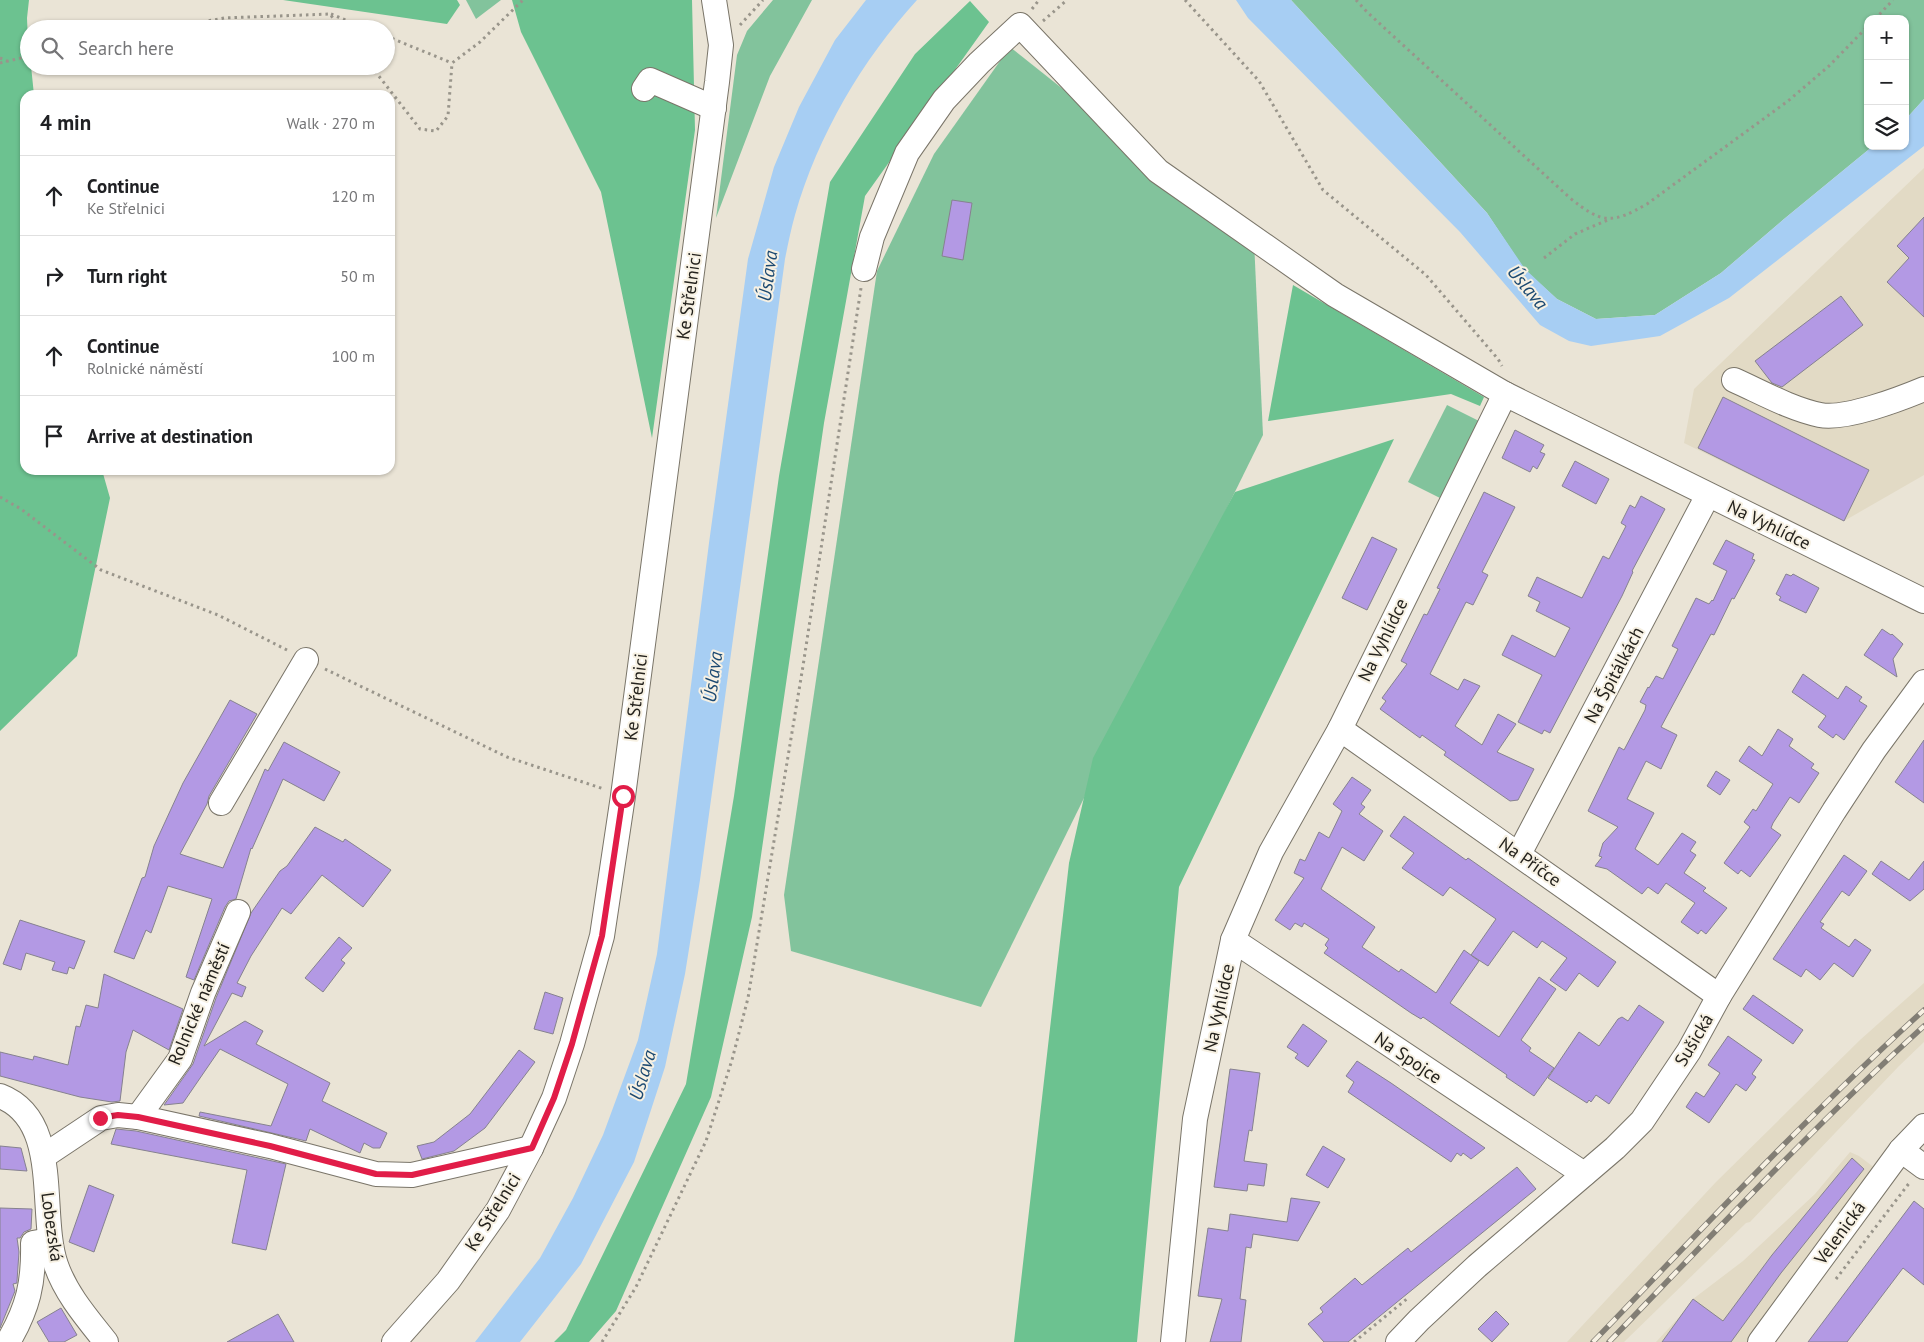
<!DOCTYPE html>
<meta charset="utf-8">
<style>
:root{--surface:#fff;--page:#f6f6f6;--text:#202124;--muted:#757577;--line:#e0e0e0}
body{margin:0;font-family:"PT Sans",sans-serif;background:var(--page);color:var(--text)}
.controls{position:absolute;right:15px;top:15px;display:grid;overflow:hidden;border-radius:10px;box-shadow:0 1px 4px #0004}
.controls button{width:45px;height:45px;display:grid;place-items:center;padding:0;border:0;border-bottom:1px solid var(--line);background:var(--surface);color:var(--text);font:25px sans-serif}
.stop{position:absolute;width:15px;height:15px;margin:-11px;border:4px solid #e11d48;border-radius:50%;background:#fff}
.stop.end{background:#e11d48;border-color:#fff;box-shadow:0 1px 5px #0008}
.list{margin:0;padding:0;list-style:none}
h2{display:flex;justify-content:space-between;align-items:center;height:65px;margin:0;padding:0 20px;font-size:21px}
h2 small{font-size:16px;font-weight:400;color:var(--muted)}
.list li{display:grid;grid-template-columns:32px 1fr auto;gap:15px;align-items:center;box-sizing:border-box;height:80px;padding:0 20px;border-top:1px solid var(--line)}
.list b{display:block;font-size:19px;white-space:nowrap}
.list p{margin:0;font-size:16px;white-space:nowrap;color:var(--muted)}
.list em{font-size:16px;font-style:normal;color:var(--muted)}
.icon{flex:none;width:28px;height:28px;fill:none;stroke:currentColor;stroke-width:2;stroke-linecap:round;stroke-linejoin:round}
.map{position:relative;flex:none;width:1924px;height:1342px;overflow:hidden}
.search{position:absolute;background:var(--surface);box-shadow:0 1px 4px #0004;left:20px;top:20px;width:375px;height:55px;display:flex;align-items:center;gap:12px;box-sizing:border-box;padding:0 18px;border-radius:28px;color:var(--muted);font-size:19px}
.panel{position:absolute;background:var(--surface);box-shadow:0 1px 4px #0004;left:20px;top:90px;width:375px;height:385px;border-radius:15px}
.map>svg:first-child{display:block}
</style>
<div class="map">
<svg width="1924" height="1342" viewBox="0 0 1924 1342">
<rect width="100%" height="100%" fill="#eae4d6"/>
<g fill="#e2dac5">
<path d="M 1924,168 L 1924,475 L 1844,521 L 1684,443 L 1694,389 Z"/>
<path d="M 1924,983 L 1924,1042 L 1899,1066 L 1750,1222 L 1746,1223 L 1624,1342 L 1567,1342 L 1716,1182 L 1860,1040 Z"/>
<path d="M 1850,1152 L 1859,1156 L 1883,1174 L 1760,1342 L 1656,1342 L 1682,1314 L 1693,1299 L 1743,1261 L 1815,1194 Z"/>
</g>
<g fill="#82c39c">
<path d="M 466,0 L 501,0 L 476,19 Z"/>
<path d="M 773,0 L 812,0 L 770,76 L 716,218 L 737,55 L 747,31 Z"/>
<path d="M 1291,0 L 1924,0 L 1924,99 L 1905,120 L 1905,19 L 1868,19 L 1868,146 L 1873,146 L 1784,219 L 1721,273 L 1655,315 L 1596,319 L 1557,299 L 1524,269 L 1487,213 Z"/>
<path d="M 1010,47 L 1254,241 L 1263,435 L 981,1007 L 791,951 L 784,895 L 877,271 L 934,154 Z"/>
<path d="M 1447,405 L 1481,422 L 1442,499 L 1408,482 Z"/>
</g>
<g fill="#6cc290">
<path d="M 0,0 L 29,0 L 27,18 L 29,66 L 31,66 L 34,95 L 25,95 L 25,470 L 102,470 L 110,498 L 77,656 L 0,731 Z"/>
<path d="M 283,0 L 457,0 L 460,5 L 447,24 Z"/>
<path d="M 512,0 L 692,0 L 695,130 L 652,438 L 601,192 L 521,32 Z"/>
<path d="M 970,1 L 989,22 L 865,196 L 824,423 L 752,917 L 711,1097 L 616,1311 L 589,1342 L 554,1342 L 566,1330 L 686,1084 L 734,796 L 779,476 L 830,182 L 915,54 Z"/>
<path d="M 1293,285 L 1484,397 L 1480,406 L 1451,394 L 1268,421 Z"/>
<path d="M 1394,439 L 1179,887 L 1137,1342 L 1014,1342 L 1069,863 L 1093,758 L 1235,492 Z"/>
</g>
<g fill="#a7cef3">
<path d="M 866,0 L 917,0 C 862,60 818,135 795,215 C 791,229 788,244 785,259 L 700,880 L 685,974 L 665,1067 L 634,1162 L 581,1264 L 520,1342 L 475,1342 L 540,1258 L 573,1198 L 603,1135 L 638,1040 L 657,954 L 709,543 L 748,259 L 774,167 L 799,107 L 835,40 Z"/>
<path d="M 1236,0 L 1291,0 L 1487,213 L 1525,269 L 1557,299 L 1596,319 L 1655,315 L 1721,273 L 1784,219 L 1873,146 L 1905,146 L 1905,120 L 1924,99 L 1924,146 L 1729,298 L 1660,336 L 1591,346 L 1569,341 L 1540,325 L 1460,232 L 1248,18 Z"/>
</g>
<g fill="#b399e4" stroke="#86828f">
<path d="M 952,200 L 972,203 L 963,260 L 942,256 Z"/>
<path d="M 1924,217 L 1924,317 L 1887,282 L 1909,258 L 1897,246 Z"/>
<path d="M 1841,296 L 1863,325 L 1782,387 L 1772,383 L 1755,361 Z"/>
<path d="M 1723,397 L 1869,470 L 1844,521 L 1698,448 Z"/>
<path d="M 1515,430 L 1544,445 L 1540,452 L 1545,454 L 1537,469 L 1533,466 L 1530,472 L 1502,458 Z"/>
<path d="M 1575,461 L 1609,479 L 1596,504 L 1562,486 Z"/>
<path d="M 1484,492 L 1515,507 L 1482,572 L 1488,575 L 1473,605 L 1466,602 L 1430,674 L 1458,690 L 1464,679 L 1480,686 L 1455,726 L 1482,745 L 1498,714 L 1516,724 L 1497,752 L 1534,769 L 1518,800 L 1510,801 L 1444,755 L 1446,752 L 1422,735 L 1420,738 L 1380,709 L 1386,701 L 1382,698 L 1407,664 L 1401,661 L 1424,614 L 1427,615 L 1440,589 L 1437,588 Z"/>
<path d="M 1641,496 L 1665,509 L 1632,571 L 1633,572 L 1622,596 L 1550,733 L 1544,730 L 1542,734 L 1518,722 L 1542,675 L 1502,655 L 1512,635 L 1555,657 L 1570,628 L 1536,611 L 1540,602 L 1528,596 L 1537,577 L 1582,598 L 1603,556 L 1609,559 L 1626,526 L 1621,523 L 1630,505 L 1635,508 Z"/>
<path d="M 1372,537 L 1397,549 L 1367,610 L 1342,598 Z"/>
<path d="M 1726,540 L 1754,554 L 1752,559 L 1755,560 L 1734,599 L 1732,598 L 1714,635 L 1711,634 L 1661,727 L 1677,735 L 1661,769 L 1646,761 L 1627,799 L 1654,813 L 1635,849 L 1658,865 L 1682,833 L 1696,842 L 1690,851 L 1696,855 L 1684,873 L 1706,888 L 1703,891 L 1727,908 L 1706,934 L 1701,930 L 1698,934 L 1681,922 L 1695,903 L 1666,883 L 1658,894 L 1648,887 L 1642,894 L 1607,869 L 1595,866 L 1602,857 L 1599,856 L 1603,843 L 1618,827 L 1588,811 L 1619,747 L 1624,750 L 1645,710 L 1646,705 L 1640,702 L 1648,687 L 1649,688 L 1656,676 L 1663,679 L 1678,649 L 1672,646 L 1696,598 L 1709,604 L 1712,600 L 1713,601 L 1727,571 L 1713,564 Z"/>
<path d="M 1786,574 L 1791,576 L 1793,574 L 1819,588 L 1806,613 L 1779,600 L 1781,597 L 1776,594 Z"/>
<path d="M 1882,629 L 1891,635 L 1892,634 L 1903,644 L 1893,659 L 1897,677 L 1864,655 Z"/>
<path d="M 1803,674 L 1838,699 L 1846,686 L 1862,697 L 1859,701 L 1867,706 L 1844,740 L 1836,734 L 1833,738 L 1818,727 L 1826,716 L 1792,692 Z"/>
<path d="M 230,700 L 257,714 L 209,796 L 207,804 L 180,854 L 223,868 L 265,769 L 268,771 L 284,742 L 340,772 L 324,801 L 283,779 L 252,849 L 251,848 L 236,899 L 229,901 L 225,907 L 194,980 L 186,977 L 212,899 L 168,886 L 151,933 L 146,930 L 134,959 L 114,952 L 142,878 L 145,877 L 154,846 L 183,783 Z"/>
<path d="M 1778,729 L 1793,739 L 1789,746 L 1814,764 L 1811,768 L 1819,773 L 1799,803 L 1790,797 L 1773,823 L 1771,828 L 1781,835 L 1750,877 L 1741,870 L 1738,874 L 1724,863 L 1750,827 L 1744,822 L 1753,809 L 1756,811 L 1773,784 L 1739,761 L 1749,746 L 1762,756 Z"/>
<path d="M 1924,740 L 1924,803 L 1895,782 Z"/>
<path d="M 1716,771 L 1730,780 L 1720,795 L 1707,786 Z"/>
<path d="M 1352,777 L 1371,790 L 1361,804 L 1365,807 L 1359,814 L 1383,831 L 1364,861 L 1342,847 L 1321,889 L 1375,927 L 1362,947 L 1399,972 L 1401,969 L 1436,993 L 1464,950 L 1479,961 L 1450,1003 L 1499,1037 L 1539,977 L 1556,989 L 1521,1040 L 1531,1048 L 1529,1051 L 1554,1068 L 1534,1096 L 1506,1077 L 1507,1075 L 1423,1017 L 1421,1019 L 1411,1013 L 1324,953 L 1328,948 L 1325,945 L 1329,939 L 1304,923 L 1302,927 L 1295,923 L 1290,930 L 1275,920 L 1304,878 L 1294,873 L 1300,859 L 1305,861 L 1319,832 L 1329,838 L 1342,811 L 1333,804 Z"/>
<path d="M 1404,816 L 1466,860 L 1468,858 L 1616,962 L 1598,987 L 1579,973 L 1566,991 L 1550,980 L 1567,958 L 1542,941 L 1537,948 L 1513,931 L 1488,966 L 1471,955 L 1496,919 L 1450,887 L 1443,896 L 1402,868 L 1414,853 L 1390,836 Z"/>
<path d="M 315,827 L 343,842 L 345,839 L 391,870 L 363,907 L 322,875 L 291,914 L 282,908 L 251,956 L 237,983 L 246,987 L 242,997 L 232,993 L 204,1046 L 245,1021 L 263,1031 L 256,1044 L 330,1083 L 322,1101 L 387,1133 L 380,1148 L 373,1148 L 364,1143 L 360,1153 L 310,1129 L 306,1141 L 199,1116 L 200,1112 L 271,1126 L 288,1084 L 220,1049 L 183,1103 L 164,1105 L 193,1064 L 216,998 L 251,913 L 280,871 L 287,866 Z"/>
<path d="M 1844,855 L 1867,871 L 1849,896 L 1842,891 L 1820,922 L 1824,924 L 1821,928 L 1849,947 L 1855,939 L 1871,950 L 1853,977 L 1834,963 L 1820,980 L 1806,969 L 1801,977 L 1773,959 Z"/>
<path d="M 1881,861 L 1909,880 L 1924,861 L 1924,889 L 1910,901 L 1872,874 Z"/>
<path d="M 20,920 L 85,941 L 74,969 L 69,967 L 67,974 L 52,970 L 55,962 L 26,953 L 21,970 L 3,964 Z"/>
<path d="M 339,937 L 352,948 L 341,960 L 345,963 L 323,992 L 305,978 Z"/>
<path d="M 104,974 L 183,1009 L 169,1050 L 133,1030 L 126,1052 L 120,1101 L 112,1102 L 80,1097 L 0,1076 L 0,1052 L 33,1060 L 34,1056 L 68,1065 L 76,1026 L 80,1027 L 86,1005 L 98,1008 Z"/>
<path d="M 545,992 L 563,998 L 553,1034 L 534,1029 Z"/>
<path d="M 1753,995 L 1803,1030 L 1793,1044 L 1743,1009 Z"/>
<path d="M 1639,1005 L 1664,1022 L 1609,1104 L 1596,1095 L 1591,1102 L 1589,1100 L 1587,1103 L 1548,1078 L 1579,1032 L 1599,1046 L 1618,1019 L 1622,1017 L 1628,1021 Z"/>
<path d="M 1303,1024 L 1327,1041 L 1308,1067 L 1295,1058 L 1298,1054 L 1287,1047 Z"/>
<path d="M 1728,1036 L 1762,1060 L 1752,1074 L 1756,1077 L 1746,1091 L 1736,1084 L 1709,1123 L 1686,1107 L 1696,1092 L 1704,1097 L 1720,1073 L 1708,1065 Z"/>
<path d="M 519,1050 L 535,1062 L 485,1128 L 454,1151 L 422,1159 L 417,1146 L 434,1142 L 470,1114 Z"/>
<path d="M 1357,1061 L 1391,1083 L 1485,1148 L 1471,1159 L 1463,1153 L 1461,1156 L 1457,1153 L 1451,1162 L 1348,1092 L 1354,1082 L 1346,1076 Z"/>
<path d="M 1230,1069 L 1260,1073 L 1252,1131 L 1249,1130 L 1244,1161 L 1267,1164 L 1264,1186 L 1248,1184 L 1247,1191 L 1214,1187 Z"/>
<path d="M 116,1129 L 136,1131 L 286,1164 L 266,1250 L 232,1243 L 247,1170 L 111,1144 Z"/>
<path d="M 0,1146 L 21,1148 L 27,1171 L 0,1169 Z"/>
<path d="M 1323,1146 L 1345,1159 L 1328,1188 L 1306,1175 Z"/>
<path d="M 1852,1158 L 1864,1169 L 1781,1273 L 1731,1342 L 1662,1342 L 1693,1299 L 1723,1321 L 1772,1255 Z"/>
<path d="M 1517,1167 L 1536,1189 L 1348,1342 L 1324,1342 L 1308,1324 L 1323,1312 L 1320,1308 L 1355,1278 L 1362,1285 L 1408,1248 L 1411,1252 Z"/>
<path d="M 89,1185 L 114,1195 L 94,1252 L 69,1242 Z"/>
<path d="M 1291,1198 L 1320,1202 L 1298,1241 L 1253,1234 L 1251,1248 L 1246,1247 L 1240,1299 L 1246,1300 L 1241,1342 L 1210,1342 L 1222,1299 L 1198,1296 L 1208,1228 L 1228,1231 L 1230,1214 L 1287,1222 Z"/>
<path d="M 1914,1201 L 1924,1209 L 1924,1285 L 1903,1268 L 1847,1342 L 1808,1342 Z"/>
<path d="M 0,1208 L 32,1209 L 31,1229 L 24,1232 L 20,1238 L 17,1238 L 19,1252 L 17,1281 L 17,1283 L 13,1284 L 15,1291 L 0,1328 Z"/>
<path d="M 61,1308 L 77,1335 L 64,1342 L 49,1342 L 37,1322 Z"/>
<path d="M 1496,1311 L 1509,1324 L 1492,1342 L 1478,1329 Z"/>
<path d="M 278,1314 L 294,1342 L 227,1342 Z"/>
</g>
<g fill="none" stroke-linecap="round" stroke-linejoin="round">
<g stroke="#7a7569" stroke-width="26">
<g id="minor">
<path d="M 644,89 L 650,80 L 714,108"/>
<path d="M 864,269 L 872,237 L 907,153 L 944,100 L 979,63 L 1020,25 L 1158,171 L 1335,295 L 1505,394 L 1924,601"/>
<path d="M 1734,380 C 1761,392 1791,409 1820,415 C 1845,420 1900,399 1924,389"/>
<path d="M 1340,729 L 1719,996"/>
<path d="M 221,803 L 306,660"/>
<path d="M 1519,854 L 1708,495"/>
<path d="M 1233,940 L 1584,1174"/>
<path d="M 0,1096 C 63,1120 38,1214 56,1265 C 66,1294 87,1318 106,1342"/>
<path d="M 138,1117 L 270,1146 L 376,1174 L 412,1175 L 531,1148"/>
<path d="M 1901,1150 L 1924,1167"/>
<path d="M 44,1156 L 101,1118 L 118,1115 L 138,1117 L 180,1059 L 203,993 L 238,912"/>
<path d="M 8,1342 C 28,1308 34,1283 33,1243 L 50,1240"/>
<path d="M 394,1342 L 448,1281 L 498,1210 L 531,1148 L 554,1098 L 572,1044 L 602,936 L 623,796 L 717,82 L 721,45 L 714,0"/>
<path d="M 1173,1342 L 1195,1119 L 1233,940 L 1271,852 L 1340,729 L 1505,394"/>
<path d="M 1398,1342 L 1419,1320 L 1477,1266 L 1615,1148 L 1642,1121 L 1689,1051 L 1719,996 L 1834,811 L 1874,750 L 1924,682"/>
<path d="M 1760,1342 L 1901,1150 L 1924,1126"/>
</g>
</g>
<g stroke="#99958b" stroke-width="3" stroke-dasharray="2.5 4" stroke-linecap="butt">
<path d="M 1185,0 L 1259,81 L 1323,190 L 1426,275 L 1498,359 L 1502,366"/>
<path d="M 1356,0 L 1367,12 L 1570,198 C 1602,224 1612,224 1647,204 L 1788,101 L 1829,66 L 1868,26"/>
<path d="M 1032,9 L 1039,0"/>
<path d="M 331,14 L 367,29"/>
<path d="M 1875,19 L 1893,0"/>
<path d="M 1043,21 L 1067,0"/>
<path d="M 740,25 L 763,0"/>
<path d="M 164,29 L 224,18 L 330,14 L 341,29"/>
<path d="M 386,36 L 452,63"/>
<path d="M 0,58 L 7,61"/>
<path d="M 0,63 L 29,56"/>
<path d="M 371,66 L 420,129 L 436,131 L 448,116 L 452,63 L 480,42 L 523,0"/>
<path d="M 1544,258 L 1575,234 L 1610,219"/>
<path d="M 0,497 L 21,509 L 101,570 L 218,615 L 289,651"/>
<path d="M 325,669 L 507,757 L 604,789"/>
<path d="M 1836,1279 L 1910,1182"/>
<path d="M 602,1342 L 636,1287 L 706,1141 L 732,1060 L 748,998 L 803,666 L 861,288"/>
<path d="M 1354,1342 L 1408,1298"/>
</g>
<use href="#minor" stroke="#fff" stroke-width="24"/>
<g stroke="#827e75" stroke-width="5.5">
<g id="rail">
<path d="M 1593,1342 C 1701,1230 1808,1115 1924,1010"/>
<path d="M 1609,1342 C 1712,1235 1814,1126 1924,1026"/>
</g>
</g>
<use href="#rail" stroke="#f7f1e3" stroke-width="4" stroke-dasharray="11" stroke-linecap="butt"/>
</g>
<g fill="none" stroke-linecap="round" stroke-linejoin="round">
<path stroke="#e11d48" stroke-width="6" d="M 100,1118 L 118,1115 L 138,1117 L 270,1146 L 376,1174 L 412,1175 L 532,1148 L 554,1098 L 572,1044 L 602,936 L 623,796"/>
</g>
<g text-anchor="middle" stroke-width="4" stroke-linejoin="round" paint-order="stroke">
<g font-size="18" fill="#24221d" stroke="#f7f1e3">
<text transform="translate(689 296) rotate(-82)" y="6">Ke Střelnici</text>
<text transform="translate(1769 525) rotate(26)" y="6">Na Vyhlídce</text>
<text transform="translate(1383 640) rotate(-64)" y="6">Na Vyhlídce</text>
<text transform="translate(1614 675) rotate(-62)" y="6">Na Špitálkách</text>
<text transform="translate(636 697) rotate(-83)" y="6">Ke Střelnici</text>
<text transform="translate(1530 862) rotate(35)" y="6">Na Příčce</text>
<text transform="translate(199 1004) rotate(-67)" y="6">Rolnické náměstí</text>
<text transform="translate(1219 1008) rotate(-78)" y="6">Na Vyhlídce</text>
<text transform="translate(1694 1040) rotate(-59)" y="6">Sušická</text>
<text transform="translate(1408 1058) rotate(34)" y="6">Na Spojce</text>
<text transform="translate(493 1212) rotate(-58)" y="6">Ke Střelnici</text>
<text transform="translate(52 1227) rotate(82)" y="6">Lobezská</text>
<text transform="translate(1840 1233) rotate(-54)" y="6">Velenická</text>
</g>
<g font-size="19" font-style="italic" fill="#1b4971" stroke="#f7f1e3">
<text transform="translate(767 276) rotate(-82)" y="7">Úslava</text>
<text transform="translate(1528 287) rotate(50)" y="7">Úslava</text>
<text transform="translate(712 677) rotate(-82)" y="7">Úslava</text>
<text transform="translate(642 1075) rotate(-73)" y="7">Úslava</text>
</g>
</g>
</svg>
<div class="controls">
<button>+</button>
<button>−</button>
<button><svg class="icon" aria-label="layers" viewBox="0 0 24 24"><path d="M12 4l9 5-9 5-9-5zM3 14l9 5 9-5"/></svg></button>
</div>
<div class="stop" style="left:623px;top:796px"></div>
<div class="stop end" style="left:100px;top:1118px"></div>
<div class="search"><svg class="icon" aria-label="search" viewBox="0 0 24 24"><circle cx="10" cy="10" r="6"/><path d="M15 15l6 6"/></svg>Search here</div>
<section class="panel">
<h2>4 min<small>Walk · 270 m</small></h2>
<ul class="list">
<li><svg class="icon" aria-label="ahead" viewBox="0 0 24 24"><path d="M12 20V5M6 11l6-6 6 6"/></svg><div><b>Continue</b><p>Ke Střelnici</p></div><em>120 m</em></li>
<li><svg class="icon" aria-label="right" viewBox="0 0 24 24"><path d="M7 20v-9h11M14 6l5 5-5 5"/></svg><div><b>Turn right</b></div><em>50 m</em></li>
<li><svg class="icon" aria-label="ahead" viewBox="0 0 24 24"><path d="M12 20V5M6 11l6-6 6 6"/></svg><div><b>Continue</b><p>Rolnické náměstí</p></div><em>100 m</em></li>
<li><svg class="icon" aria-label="arrive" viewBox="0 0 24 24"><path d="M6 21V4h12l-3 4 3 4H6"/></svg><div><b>Arrive at destination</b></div></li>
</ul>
</section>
</div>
